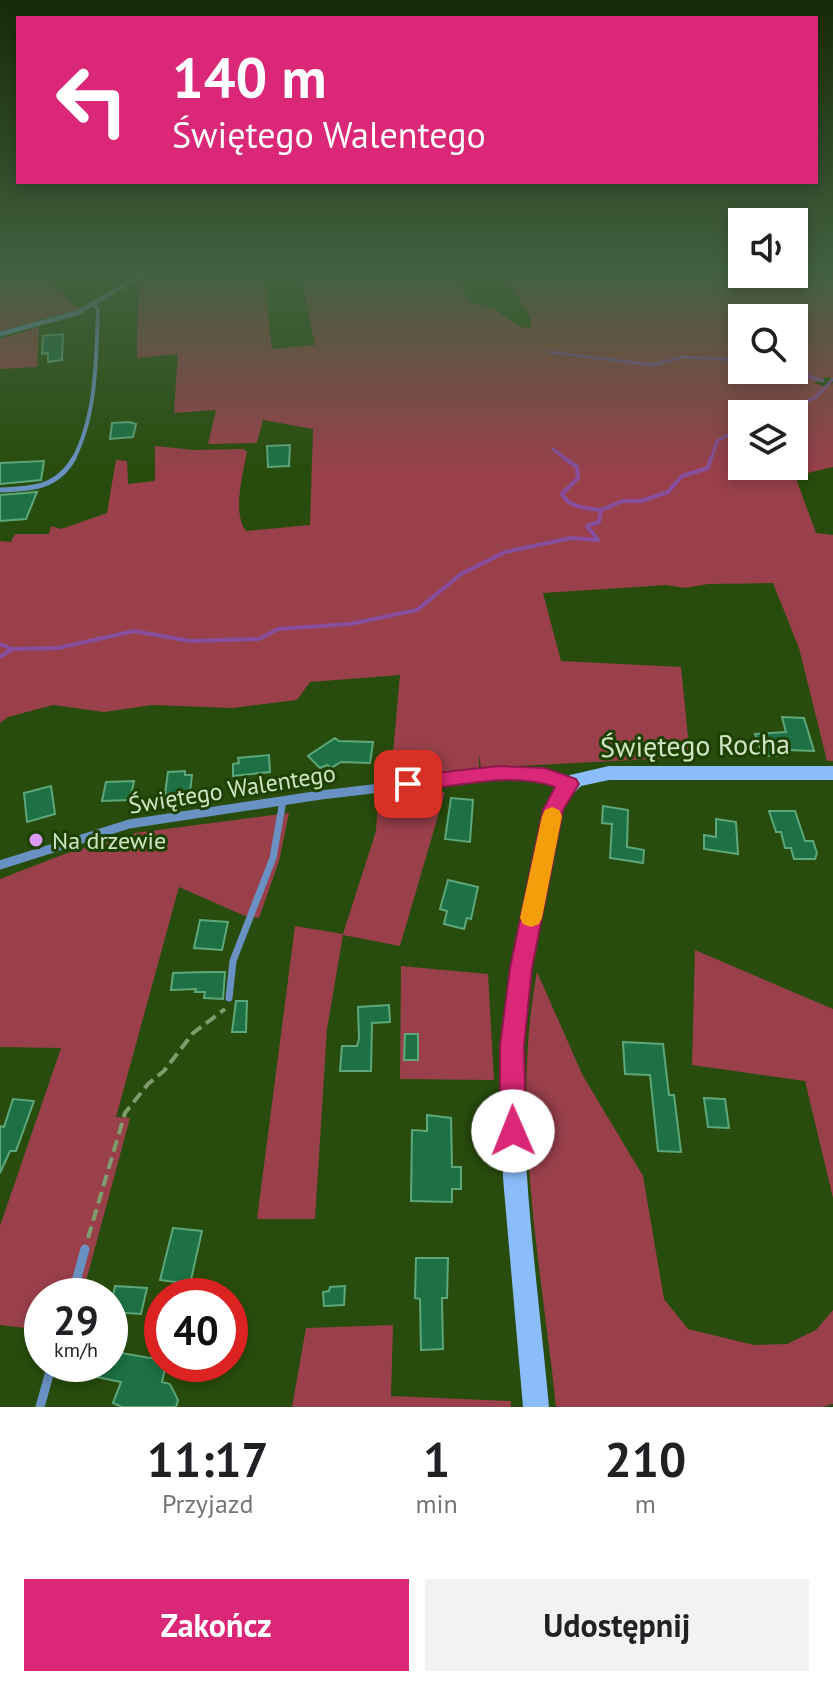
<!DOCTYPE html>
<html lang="pl">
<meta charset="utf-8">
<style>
:root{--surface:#fff;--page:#f2f2f2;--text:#202124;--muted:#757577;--accent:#db2777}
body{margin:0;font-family:"PT Sans",sans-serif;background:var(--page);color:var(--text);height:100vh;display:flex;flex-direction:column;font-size:30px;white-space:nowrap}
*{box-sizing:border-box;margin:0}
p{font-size:26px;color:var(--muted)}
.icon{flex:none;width:44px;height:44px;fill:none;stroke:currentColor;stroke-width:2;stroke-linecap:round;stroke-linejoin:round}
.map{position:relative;height:1407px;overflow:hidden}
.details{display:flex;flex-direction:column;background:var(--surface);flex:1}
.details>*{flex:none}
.hud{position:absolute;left:16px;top:16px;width:802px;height:168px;border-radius:0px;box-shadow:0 4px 12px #0003;background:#db2777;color:#fff;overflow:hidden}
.buttons{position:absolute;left:728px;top:208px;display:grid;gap:16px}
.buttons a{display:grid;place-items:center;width:80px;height:80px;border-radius:0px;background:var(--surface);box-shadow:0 4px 12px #0003;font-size:40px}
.speed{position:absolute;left:24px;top:1278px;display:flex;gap:16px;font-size:40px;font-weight:700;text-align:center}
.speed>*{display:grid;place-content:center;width:104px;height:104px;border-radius:50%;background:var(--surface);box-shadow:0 4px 12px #0003;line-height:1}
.speed small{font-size:20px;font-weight:400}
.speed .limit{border:12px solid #d22;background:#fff;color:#111}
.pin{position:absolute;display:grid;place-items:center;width:68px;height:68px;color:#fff;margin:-34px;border-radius:16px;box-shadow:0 4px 12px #0006}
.me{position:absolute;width:88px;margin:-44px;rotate:359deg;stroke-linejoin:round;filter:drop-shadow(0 0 6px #0008)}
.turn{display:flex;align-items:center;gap:28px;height:168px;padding:0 24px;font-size:36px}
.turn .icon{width:104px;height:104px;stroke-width:2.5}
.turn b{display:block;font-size:56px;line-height:68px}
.eta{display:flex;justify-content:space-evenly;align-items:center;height:136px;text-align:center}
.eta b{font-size:48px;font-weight:800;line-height:56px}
.cta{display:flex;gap:16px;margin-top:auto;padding:16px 24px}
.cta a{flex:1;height:92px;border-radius:0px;background:var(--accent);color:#fff;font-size:32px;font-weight:800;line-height:92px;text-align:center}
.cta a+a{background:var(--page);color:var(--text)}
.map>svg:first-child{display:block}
</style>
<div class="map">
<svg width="833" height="1407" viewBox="0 0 833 1407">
<rect width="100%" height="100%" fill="#284c0d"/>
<path fill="#99404b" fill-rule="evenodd" d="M0,274H44L79,309L0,331Z
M148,274H211L214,282L261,274L266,292L272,349L315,345L300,274H454L470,302L494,309L521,327L531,328V317L502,274H833V378L826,377L814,383L826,387L833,383V467L795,476L816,533L833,535V761H827L799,648L773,583L708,584L685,588L667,585L543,593L561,661L681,667L690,757L481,768L479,755V769L391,775L400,675L310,682L297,700L232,708L152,705L104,712L53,705L8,717L0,723V541L11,542L15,534H49L51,526L61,529L107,513L116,460L127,461L128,484L155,481V446L195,450L243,449L247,452C243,473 232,513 246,531L310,525L313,429L263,420L257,443L208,444L216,410L174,413L178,354L137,358L138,285L134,283ZM794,318V370H742V318ZM742,414H794V466H742Z
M39,327L37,367L0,369V339Z
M445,792L400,946L343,935L327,1029L315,1219H257L295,926L343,934L376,831L378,800Z
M289,813L279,861L259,918L245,916L179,887L116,1117L130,1118L82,1296H42V1330L0,1325V1226L61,1048L0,1047V879L62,855L135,833Z
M695,950L833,1009V1198L805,1081L692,1065Z
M401,966L488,974L494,1080L400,1079Z
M537,972L583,1076L643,1176L664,1299L688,1329L754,1345L787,1344L816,1330L833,1310V1404L822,1407H556C541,1263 510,1116 537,972Z
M393,1325L391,1396L511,1401V1407H292L306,1328Z"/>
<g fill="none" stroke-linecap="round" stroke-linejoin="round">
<path stroke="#864e9d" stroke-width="3" d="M550,352L652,365L683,357L742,360
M790,370L823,381
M794,426H798L796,406L816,397L833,379
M553,449L567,460
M711,460L717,441L742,427"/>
<path stroke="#864e9d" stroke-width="4" d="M564,458L577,467L578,478L562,494C569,508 587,508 601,510
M0,644L12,649L58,648L134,631L190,641L259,639L278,629L350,624L417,610L461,574L505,552L571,538L598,540L587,526L599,522L601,510L623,501H641L668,492L682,476L708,468L711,458
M0,657L12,649"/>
</g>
<path fill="#1d7144" stroke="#5ea77a" stroke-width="2" d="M63,334L62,360L48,362V353L42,354L43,336Z
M129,422L136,424L133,437L110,439L112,423Z
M290,445L289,466L268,467L267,446Z
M44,461L41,480L0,484V463Z
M37,492L26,519L0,521V495Z
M782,717L804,718L814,751L787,750L789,755L763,756L755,734L786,732Z
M335,738L339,741L373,742L370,763L341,762L331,768L327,765L320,768L308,756Z
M269,755L270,772L233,776V764L239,763L238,758Z
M185,771V775H192L189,800L172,802L173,793L165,794L168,772Z
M134,781L130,800L102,801L106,782Z
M51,786L55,814L27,822L24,793Z
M451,798L473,800L470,842L445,839Z
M603,806L628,810L627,847L644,850L643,863L610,858L612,824L602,823Z
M769,811H795L805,841H813L817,853L815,859H794L791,848H785L781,832H776Z
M716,819L736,822L738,854L704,849V835L716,837Z
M448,880L478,887L471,919L467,918L464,929L444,924L447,911L440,909Z
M200,920L228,922L222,950L194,948Z
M208,972H225L223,999L204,998L205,992H195L196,989L171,990L173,973Z
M236,1001H247L246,1032H232Z
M389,1005L390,1022L372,1023L371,1071H340L342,1046H357L359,1039L358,1007Z
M405,1034H418V1060H404Z
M623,1042L663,1044L669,1095H674L681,1152L658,1151L650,1075L625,1074Z
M704,1098L725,1099L729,1128L708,1127Z
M13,1099L34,1101L16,1151H10L0,1173V1126L4,1127Z
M427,1115L451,1118L452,1167H461V1189H452V1202L411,1201L412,1130L427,1131Z
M173,1228L202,1231L190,1284L160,1280Z
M416,1258H448L447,1298H442L443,1349L421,1350L420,1299L415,1298Z
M115,1286L147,1288L141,1314L110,1312Z
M345,1286L344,1305L324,1306L323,1292L329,1291L330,1287Z
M110,1351L162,1360V1364H166L162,1382L170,1384L178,1400L176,1407H122L113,1403L121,1382L87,1375L91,1364H110Z"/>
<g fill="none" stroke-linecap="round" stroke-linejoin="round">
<path stroke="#7f9c6c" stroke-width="4" stroke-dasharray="12 6" stroke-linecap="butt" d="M88,1238L125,1113L148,1084L164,1071L193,1033L225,1009"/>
<path stroke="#6a91c3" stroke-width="4" d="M73,460C97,415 96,359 98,309L94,304"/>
<path stroke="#6a91c3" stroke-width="5" d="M0,490C32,489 57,488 74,458"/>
<path stroke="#6a91c3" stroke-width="7" d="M229,998L233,961L273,858L283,801"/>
<path stroke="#6a91c3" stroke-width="9" d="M72,1296L85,1249
M40,1407L52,1364"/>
<path stroke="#6a91c3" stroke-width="5" d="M0,334L77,313L143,274"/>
<path stroke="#6a91c3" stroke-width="9" d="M0,865L129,824L321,795L499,774L545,775L569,784"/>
<path fill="#8bbcfc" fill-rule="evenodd" d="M609,766H833V780H609L581,786L565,802C549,882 524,966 523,1048C521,1168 538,1288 549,1407H523L503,1178L501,1046L511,968L548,799L570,775Z"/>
</g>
<linearGradient id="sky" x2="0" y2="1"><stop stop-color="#162a07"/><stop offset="0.58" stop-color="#426140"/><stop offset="1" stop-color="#426140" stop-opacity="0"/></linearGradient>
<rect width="833" height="471" fill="url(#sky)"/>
<path fill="#db2777" stroke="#8e194d" stroke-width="2" d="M499,766L545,768L576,779L579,784L563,810L532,968L524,1046L526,1131L522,1140L513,1144L504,1140L500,1131V1046L510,968L543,810L555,787C511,771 453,787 408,792L401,790L399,784L401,779L408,776Z"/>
<path fill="#f59e0b" d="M552,807L559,810L562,816L542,918L539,924L531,927L523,924L520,918L542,816L545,810Z"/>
<circle fill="#da9af6" stroke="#1d4100" stroke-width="3" cx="36" cy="840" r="8"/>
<g text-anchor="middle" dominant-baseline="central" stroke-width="6" stroke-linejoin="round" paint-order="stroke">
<g font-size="24" fill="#cfe5c4" stroke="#1d4100">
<text transform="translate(232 789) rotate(-9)">Świętego Walentego</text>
</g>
<g font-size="24" fill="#cfe5c4" stroke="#1d4100" text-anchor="start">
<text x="52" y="840">Na drzewie</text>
</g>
<g font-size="28" fill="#cfe5c4" stroke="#1d4100">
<text transform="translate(695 745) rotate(-1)">Świętego Rocha</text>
</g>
</g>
</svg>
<div class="buttons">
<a><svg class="icon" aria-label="sound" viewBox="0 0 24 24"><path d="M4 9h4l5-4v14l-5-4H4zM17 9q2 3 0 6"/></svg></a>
<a><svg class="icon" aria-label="search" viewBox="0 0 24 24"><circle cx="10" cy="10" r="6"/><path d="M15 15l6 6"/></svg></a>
<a><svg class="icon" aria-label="layers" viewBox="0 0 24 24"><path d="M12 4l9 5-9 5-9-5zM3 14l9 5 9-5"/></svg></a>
</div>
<div class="speed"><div>29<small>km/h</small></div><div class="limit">40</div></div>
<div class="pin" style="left:408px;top:784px;background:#d93025"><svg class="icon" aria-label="arrive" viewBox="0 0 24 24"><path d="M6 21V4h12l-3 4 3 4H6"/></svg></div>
<svg class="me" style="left:513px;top:1131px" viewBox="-20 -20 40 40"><circle r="19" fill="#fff"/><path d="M0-13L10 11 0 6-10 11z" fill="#db2777"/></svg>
<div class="hud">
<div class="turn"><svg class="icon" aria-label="left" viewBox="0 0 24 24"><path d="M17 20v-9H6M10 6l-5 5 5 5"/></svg><div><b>140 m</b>Świętego Walentego</div></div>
</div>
</div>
<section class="details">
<div class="eta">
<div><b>11:17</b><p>Przyjazd</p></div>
<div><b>1</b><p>min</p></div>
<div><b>210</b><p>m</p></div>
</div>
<div class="cta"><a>Zakończ</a><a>Udostępnij</a></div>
</section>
